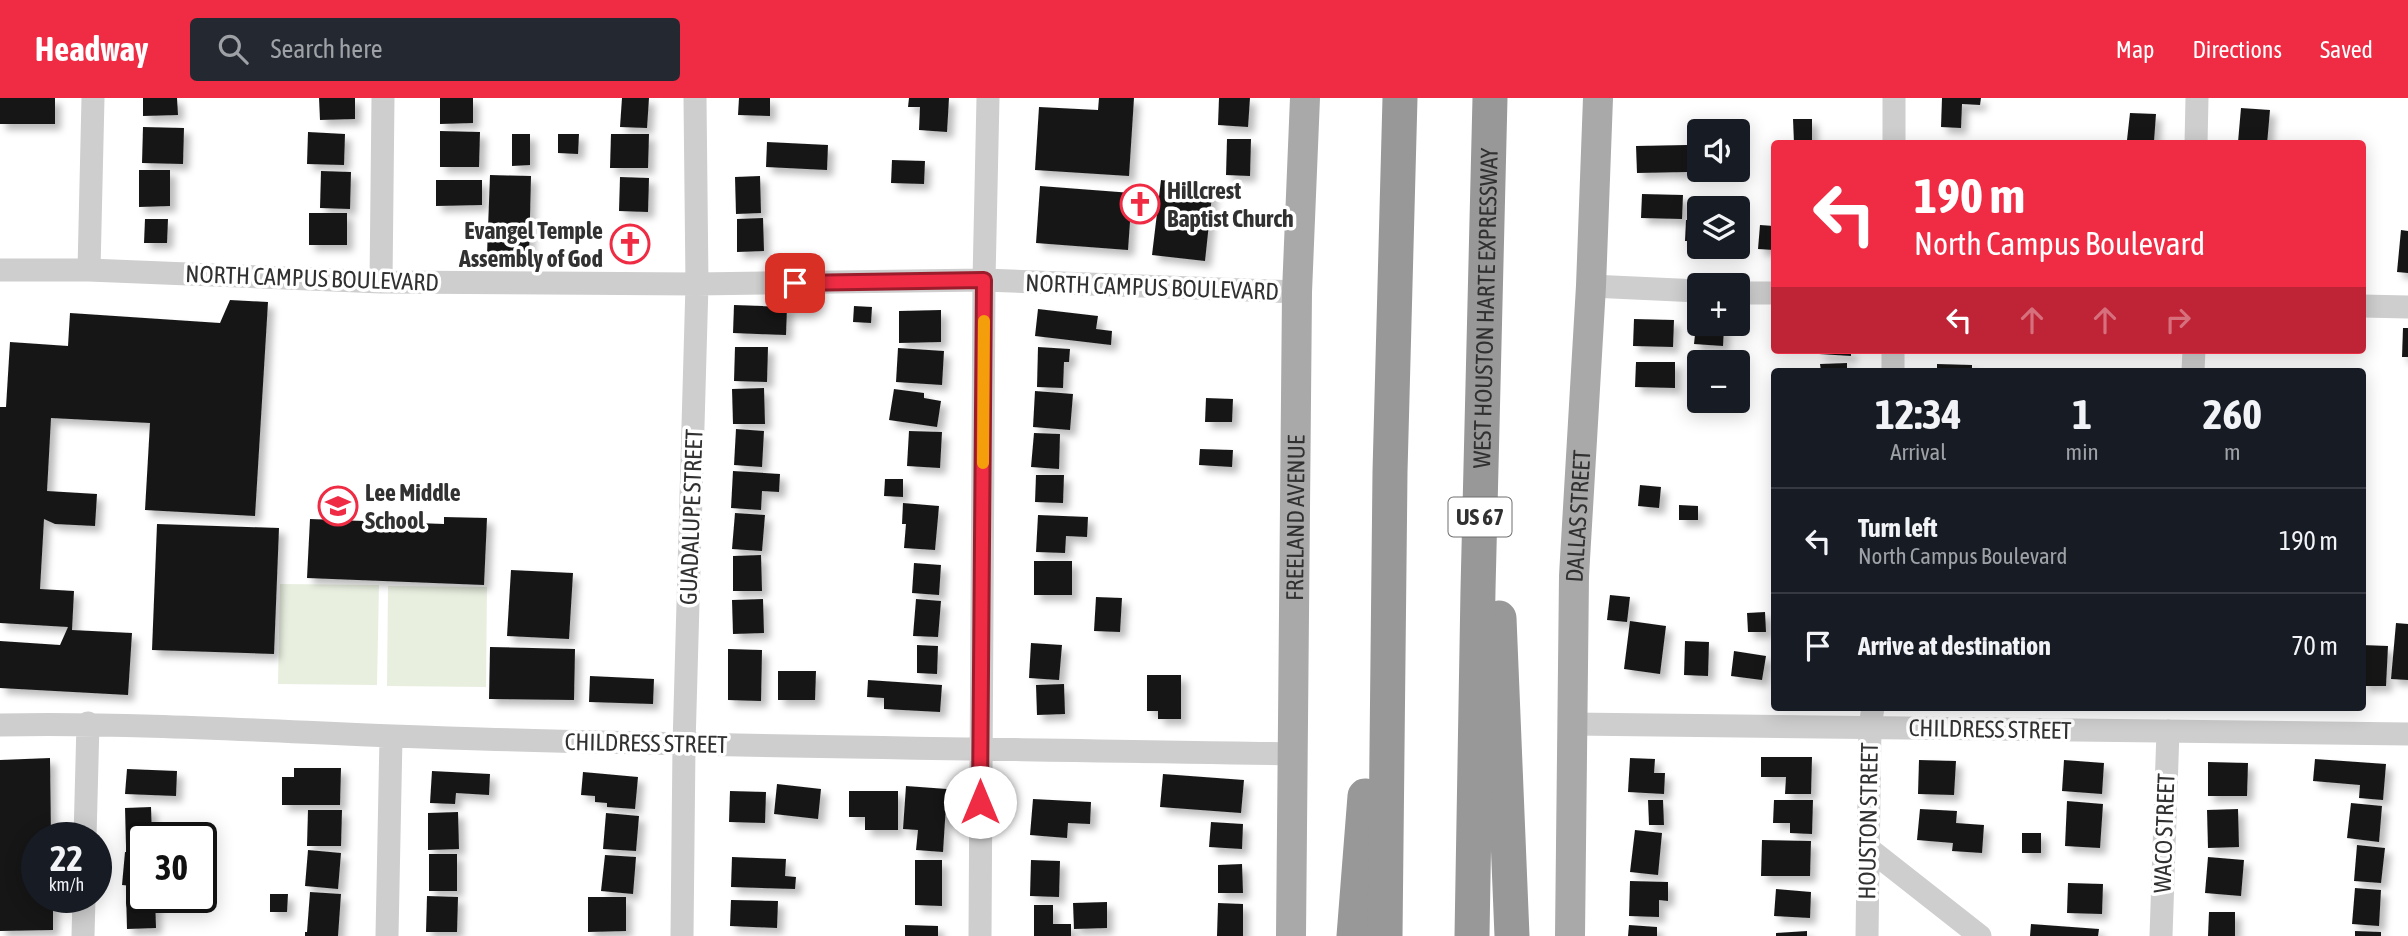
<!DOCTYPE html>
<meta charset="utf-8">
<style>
:root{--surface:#171b24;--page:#242831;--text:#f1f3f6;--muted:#9ea1a6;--line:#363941;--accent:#ef2c44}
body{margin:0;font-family:"Asap Condensed",sans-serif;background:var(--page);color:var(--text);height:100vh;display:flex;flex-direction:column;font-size:26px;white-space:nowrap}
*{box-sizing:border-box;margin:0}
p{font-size:23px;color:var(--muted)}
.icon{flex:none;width:38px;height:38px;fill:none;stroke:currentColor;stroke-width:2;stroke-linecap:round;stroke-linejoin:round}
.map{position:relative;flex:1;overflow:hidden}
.drawer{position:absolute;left:1771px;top:270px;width:595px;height:343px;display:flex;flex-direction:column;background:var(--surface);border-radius:7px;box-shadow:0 4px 18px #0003}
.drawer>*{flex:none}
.hud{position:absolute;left:1771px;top:42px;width:595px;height:214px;border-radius:7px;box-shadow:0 4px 18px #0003;background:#ef2c44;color:#fff;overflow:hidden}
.buttons{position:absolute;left:1687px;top:21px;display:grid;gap:14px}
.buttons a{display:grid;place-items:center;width:63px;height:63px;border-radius:7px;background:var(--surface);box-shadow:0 4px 18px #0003;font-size:35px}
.speed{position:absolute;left:21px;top:724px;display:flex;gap:14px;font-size:35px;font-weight:700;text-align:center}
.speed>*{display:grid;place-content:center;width:91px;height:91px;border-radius:50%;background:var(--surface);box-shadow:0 4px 18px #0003;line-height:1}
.speed small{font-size:18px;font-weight:400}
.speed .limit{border:4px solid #111;border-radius:10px;background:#fff;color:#111}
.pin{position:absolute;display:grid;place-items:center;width:60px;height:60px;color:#fff;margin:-30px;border-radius:14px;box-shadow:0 4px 10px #0006}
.me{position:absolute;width:77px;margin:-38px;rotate:0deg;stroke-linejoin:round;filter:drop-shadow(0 0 5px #0008)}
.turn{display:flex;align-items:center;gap:24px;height:147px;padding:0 28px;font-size:32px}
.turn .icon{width:91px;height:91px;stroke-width:2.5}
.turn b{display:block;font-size:49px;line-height:60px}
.lanes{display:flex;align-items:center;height:66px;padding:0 28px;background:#0003;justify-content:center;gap:35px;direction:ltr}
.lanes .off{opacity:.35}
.eta{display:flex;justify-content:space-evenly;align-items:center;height:119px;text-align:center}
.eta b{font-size:42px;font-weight:700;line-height:49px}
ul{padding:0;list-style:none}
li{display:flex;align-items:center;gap:21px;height:105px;padding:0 28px;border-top:2px solid var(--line)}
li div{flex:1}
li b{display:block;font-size:26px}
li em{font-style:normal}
header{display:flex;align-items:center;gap:42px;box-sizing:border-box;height:98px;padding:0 35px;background:var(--accent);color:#fff}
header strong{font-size:33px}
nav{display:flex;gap:38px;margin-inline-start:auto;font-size:24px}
.search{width:490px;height:63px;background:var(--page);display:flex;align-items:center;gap:18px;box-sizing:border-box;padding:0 24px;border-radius:7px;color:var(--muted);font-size:26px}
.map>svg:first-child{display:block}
</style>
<header>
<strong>Headway</strong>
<div class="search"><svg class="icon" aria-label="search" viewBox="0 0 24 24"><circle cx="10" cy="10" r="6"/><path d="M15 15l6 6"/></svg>Search here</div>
<nav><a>Map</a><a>Directions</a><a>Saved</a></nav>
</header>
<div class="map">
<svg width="2408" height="838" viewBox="0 0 2408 838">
<defs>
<filter id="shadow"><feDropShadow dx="6" dy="6" stdDeviation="3.5" flood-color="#0004"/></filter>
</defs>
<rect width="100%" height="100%" fill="#fff"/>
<path fill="#e8efdf" d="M280,486L379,487L377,587L278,586Z
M388,488L487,489L486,589L387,588Z"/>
<path fill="#181818" filter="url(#shadow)" d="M0,0H55V26H0Z
M143,0H177L178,17L143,18Z
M319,0H355V21L320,22Z
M440,0H473V25L440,26Z
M622,0H649L647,30L620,29Z
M739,0H770V18L738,17Z
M909,0H949L947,34L919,32L920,9H908Z
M1099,0H1134L1129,78L1035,72L1039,9L1098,12Z
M1219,0H1250L1248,29L1218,27Z
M1942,0H1981L1980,7L1962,6L1961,30L1941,29Z
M2241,10L2270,12L2267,46L2238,44Z
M2130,15L2156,16L2154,43L2127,42Z
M1793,21H1812V45H1794Z
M143,29L184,30L183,66L142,65Z
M440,33L480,34L479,69H440Z
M308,34L345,36L344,67L307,66Z
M512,36H530V67L512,68Z
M558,36H579L578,56L558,55Z
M611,36H649L648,70H610Z
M1227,41H1251L1250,78L1226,77Z
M767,44L828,47L827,72L766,69Z
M1687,47V74L1637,75L1636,48Z
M892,62L925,63L924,86L891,85Z
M139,72H170V108L139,109Z
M321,73L351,74L350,111L320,110Z
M490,77L531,78L529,158L487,157Z
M760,78L761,115L736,116L735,79Z
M620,79L649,80L648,114L619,113Z
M436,82H482V107L436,108Z
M1161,82L1213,88L1205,163L1152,157Z
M1040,88L1132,95L1128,152L1036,145Z
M1642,96L1683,97L1682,121L1641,120Z
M309,115H347V147H309Z
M763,120L764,153L737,154V121Z
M145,121H168L167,145H144Z
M1686,122H1699V143H1685Z
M1760,127L1774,128V152L1758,151Z
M2401,132L2408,133V175L2397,174Z
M230,202L268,204L255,418L145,412L150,325L51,320L47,393L97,396L95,428L55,426L44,421L40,491L74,493L72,532L132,535L128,597L0,590V543L60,547L68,529L0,525V309H6L10,244L68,248L70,215L220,225Z
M734,207L787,209L786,237L733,235Z
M854,208L872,209L871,225L853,224Z
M1038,211L1098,218L1096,231L1112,233L1111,247L1035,238Z
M941,212V244L899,245V213Z
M1634,221L1674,222L1673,249L1633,248Z
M1696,227L1724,229L1723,248L1694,246Z
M2403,230H2408V259H2402Z
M735,249H768L767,284L734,283Z
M1038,249L1070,251L1069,264H1064L1063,290L1037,289Z
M898,250L944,253L942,287L896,284Z
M1819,252H1851V258L1819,256Z
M1636,264H1675V290L1635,289Z
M1847,265V273H1821L1820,266Z
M1937,266L1972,267V273H1937Z
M764,290L765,326H733L732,291Z
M894,291L924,295V300L941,303L937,329L889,322Z
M1035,293L1073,296L1070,332L1033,329Z
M1206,300L1233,301L1232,324H1205Z
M736,331L764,333L762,369L734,367Z
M909,333L942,334L940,370L907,368Z
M1034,335L1060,336L1059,371L1031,369Z
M1200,351L1233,352L1232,369L1199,367Z
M733,373L780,376L779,394L762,393L761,412L731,410Z
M1036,377H1064L1063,405L1035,404Z
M885,381H903V399L884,398Z
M1640,387L1661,389L1659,410L1638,408Z
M903,405L939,408L935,452L904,450L906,426H902Z
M1679,407L1698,408V422H1679Z
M735,415L765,417L762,453L732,451Z
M1038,417L1088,419L1087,439L1066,438L1065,455L1036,454Z
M444,419L487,420L484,487L307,480L310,421L444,426Z
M157,426L279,430L274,556L152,552Z
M761,457L762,493H733V458Z
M1034,463H1072V497H1034Z
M914,465L941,467L939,497L912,495Z
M511,472L573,475L569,541L507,538Z
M1610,497L1630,499L1627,524L1607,522Z
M1096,499L1122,500L1120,534L1094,533Z
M763,501L764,535L733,536L732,502Z
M916,501L941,503L938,539L913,538Z
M1765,514L1766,534H1748L1747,515Z
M1630,523L1666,528L1660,576L1624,571Z
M2396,525L2408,526V582L2391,581Z
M1685,543L1709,544L1708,578L1684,577Z
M1031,545L1062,547L1059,582L1029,580Z
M917,547L938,548L937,576L917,575Z
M2362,547L2388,548L2386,588H2362Z
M490,549L575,551L574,602L489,601Z
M728,551L762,552L761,603L728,602Z
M1734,553L1766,558L1762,582L1731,578Z
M778,573H816L815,602H778Z
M1147,577H1181V621H1158V613H1147Z
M590,578L654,581L653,606L589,604Z
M868,582L942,587L940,614L884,611V600L867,599Z
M1064,586L1065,616L1037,617L1036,587Z
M1761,659H1812L1811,696H1785L1786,679H1761Z
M50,660L51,740H37V800H53V832L0,833V662Z
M1630,660L1655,661L1654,675H1665L1664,696L1628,694Z
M2315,661L2386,666L2383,702L2359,700L2360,687L2313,683Z
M1919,662L1956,663L1954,697L1918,696Z
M2064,662L2104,665L2102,696L2062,693Z
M2208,664L2248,665L2247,698H2208Z
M294,670H341L340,707H282V679H294Z
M127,671L177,673L176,698L125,696Z
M432,673L490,676L489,697L456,695L455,706L430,705Z
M583,674L638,679L635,711L607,709V705L595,704V698L581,697Z
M1163,676L1244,682L1241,715L1160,709Z
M777,686L821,691L818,721L774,716Z
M906,688L947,691L943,754L916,752L918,732L903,731Z
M730,693L766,694L765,725L729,724Z
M849,693H898V732H865V719H849Z
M1033,701L1091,704L1090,726L1068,725L1067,740L1030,737Z
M1648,702H1663L1664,727H1649Z
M1774,702H1813L1812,736L1790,735V725H1773Z
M2067,703L2103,706L2100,750L2065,748Z
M2351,705L2382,708L2379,744L2347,740Z
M151,709L152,740H142V747L126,748L125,710Z
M1920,711L1957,713L1956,725L1984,727L1982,755L1952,753L1953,745L1917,742Z
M2238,711L2239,749L2208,750L2207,712Z
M308,712H342L341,748H307Z
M458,714L459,751L428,752V715Z
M606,715L639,718L636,753L603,751Z
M1211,724L1243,726L1242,751L1209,749Z
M1635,732L1662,735L1658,777L1630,774Z
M2022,735H2041V755H2022Z
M1762,742L1811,743L1810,778H1761Z
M2357,747L2385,750L2381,785L2354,783Z
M308,752L341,755L338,791L305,788Z
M125,754L142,755V789L122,787Z
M429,756H457V793H429Z
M605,757L636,759L633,796L601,793Z
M732,759L786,761L785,778L796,779L795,791L731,789Z
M2208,759L2244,762L2241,798L2205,795Z
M915,762H942V808L915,807Z
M1031,762L1060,763L1059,799L1030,798Z
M1242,766L1243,795H1218V767Z
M1630,783L1668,784V803L1659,802V819L1629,818Z
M2068,785L2103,786L2102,816L2067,815Z
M2355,790L2381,792L2379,828L2352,826Z
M1776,791L1811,794L1810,820L1774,818Z
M142,793V800H155L156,830L127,831L126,794Z
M310,794L341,796L338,838H305V834H307Z
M270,796H288L287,814H270Z
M427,798L458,799L457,834H426Z
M588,799H626V833L588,834Z
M731,802L778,803L777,830L730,828Z
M1107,804V830L1074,831L1073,805Z
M1218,805L1243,806V838H1217Z
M1034,807H1053V826H1071V838H1034Z
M2209,814H2235V838H2208Z
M2031,826L2099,831L2098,838H2030Z
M905,827L938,828V838H905Z
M1629,827L1657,829V838H1628Z
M1807,833V838H1776V835Z
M2355,833L2381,834V838H2355Z"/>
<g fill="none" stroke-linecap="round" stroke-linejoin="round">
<path stroke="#cecece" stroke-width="23" d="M1894,46V0
M2196,46L2197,0
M0,172H89L381,184L697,186L984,182L1297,194
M89,172L93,0
M381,184L383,0
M1591,188L1699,193
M1738,195H1774
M2362,208L2408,209
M1893,273V252
M2193,273L2194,252
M1573,626L2408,636
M0,627C160,624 320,637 481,641C751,649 1022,651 1293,656
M85,740L88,625
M1868,750L1980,838
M83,838L84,800
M387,838L391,639
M682,838L684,647L697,186L695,0
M980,838L984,182L988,0
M1867,838L1870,629L1873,609
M2161,838L2168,633"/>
<g stroke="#a9a9a9" stroke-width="30">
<path id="s1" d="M1291,838L1297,194L1305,0"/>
<path id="s2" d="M1570,838L1574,478L1591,188L1598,0"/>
</g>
<g stroke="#989898" stroke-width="35">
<path d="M1499,520L1512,838"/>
<path d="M1354,838L1365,698"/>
<path d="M1385,838L1390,374L1400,0"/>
<path id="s3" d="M1472,838L1478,492L1490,0"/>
</g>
</g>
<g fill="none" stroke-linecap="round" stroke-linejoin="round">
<defs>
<path id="route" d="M795,185L984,182L980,704"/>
</defs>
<use href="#route" stroke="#9b1d2c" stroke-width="18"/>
<use href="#route" stroke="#ef2c44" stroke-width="12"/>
<path stroke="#f59e0b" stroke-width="12" d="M983,365L984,223"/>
</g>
<defs>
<symbol id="church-ring" viewBox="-11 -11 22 22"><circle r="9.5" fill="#fff" stroke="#ef2c44" stroke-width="1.5"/><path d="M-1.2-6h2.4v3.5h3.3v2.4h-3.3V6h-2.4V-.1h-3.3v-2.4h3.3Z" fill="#ef2c44"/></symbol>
<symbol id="school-ring" viewBox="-11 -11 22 22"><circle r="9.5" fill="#fff" stroke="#ef2c44" stroke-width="1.5"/><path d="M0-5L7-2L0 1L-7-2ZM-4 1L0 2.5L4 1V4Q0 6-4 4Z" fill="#ef2c44"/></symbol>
</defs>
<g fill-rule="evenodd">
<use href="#church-ring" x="1118" y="84" width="44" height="44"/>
<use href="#church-ring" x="608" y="124" width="44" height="44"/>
<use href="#school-ring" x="316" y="386" width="44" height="44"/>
</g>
<g text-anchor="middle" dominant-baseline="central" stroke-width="7" stroke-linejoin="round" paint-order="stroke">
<rect fill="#fff" stroke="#6f6f6f" stroke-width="2" x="1448.5" y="399.5" width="63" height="39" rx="5"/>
<g font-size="23" font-weight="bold" fill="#313131">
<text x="1480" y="419">US 67</text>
</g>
<g font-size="24" font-weight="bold" fill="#313131" stroke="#fff" text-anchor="start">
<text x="1167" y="92">Hillcrest<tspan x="1167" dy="28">Baptist Church</tspan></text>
<text x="603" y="132" text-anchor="end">Evangel Temple<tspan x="603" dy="28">Assembly of God</tspan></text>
<text x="365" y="394">Lee Middle<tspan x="365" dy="28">School</tspan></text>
</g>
<g font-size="24" fill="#313131" stroke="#fff">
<text transform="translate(312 180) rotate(2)">NORTH CAMPUS BOULEVARD</text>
<text transform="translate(1152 189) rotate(2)">NORTH CAMPUS BOULEVARD</text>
<text stroke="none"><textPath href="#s3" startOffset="628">WEST HOUSTON HARTE EXPRESSWAY</textPath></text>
<text transform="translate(691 419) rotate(-88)">GUADALUPE STREET</text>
<text stroke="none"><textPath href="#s1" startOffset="418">FREELAND AVENUE</textPath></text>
<text stroke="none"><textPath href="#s2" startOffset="420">DALLAS STREET</textPath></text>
<text transform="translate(1990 631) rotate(1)">CHILDRESS STREET</text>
<text transform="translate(646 645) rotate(1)">CHILDRESS STREET</text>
<text transform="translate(1868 723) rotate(-89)">HOUSTON STREET</text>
<text transform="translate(2164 735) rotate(-88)">WACO STREET</text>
</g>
</g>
</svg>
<div class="buttons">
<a><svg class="icon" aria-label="sound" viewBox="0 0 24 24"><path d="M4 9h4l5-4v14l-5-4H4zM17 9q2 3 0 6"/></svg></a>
<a><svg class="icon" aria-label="layers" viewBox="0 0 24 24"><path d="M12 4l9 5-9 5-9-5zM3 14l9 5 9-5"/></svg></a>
<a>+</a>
<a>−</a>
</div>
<div class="speed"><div>22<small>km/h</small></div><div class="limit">30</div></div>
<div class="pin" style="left:795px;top:185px;background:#d93025"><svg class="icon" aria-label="arrive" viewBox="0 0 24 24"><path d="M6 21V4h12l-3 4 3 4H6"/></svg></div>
<svg class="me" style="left:980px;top:704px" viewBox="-20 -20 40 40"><circle r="19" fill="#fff"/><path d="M0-13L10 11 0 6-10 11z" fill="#ef2c44"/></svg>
<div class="hud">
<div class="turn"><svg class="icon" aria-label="left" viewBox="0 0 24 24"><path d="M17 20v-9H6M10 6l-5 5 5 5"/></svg><div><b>190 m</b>North Campus Boulevard</div></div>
<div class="lanes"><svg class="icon" aria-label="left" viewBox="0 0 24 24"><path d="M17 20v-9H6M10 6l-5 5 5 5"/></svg><svg class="icon off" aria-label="ahead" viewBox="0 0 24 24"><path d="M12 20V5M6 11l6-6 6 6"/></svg><svg class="icon off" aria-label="ahead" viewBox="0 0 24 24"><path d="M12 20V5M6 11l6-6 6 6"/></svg><svg class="icon off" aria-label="right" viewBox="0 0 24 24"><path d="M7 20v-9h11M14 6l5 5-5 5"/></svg></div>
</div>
<section class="drawer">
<div class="eta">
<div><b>12:34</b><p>Arrival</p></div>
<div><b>1</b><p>min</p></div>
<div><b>260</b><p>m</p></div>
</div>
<ul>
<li><svg class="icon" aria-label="left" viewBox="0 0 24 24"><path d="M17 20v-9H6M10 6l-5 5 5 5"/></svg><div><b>Turn left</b><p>North Campus Boulevard</p></div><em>190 m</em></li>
<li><svg class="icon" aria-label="arrive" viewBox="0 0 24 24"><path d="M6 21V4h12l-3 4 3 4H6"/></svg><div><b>Arrive at destination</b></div><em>70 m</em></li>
</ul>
</section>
</div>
